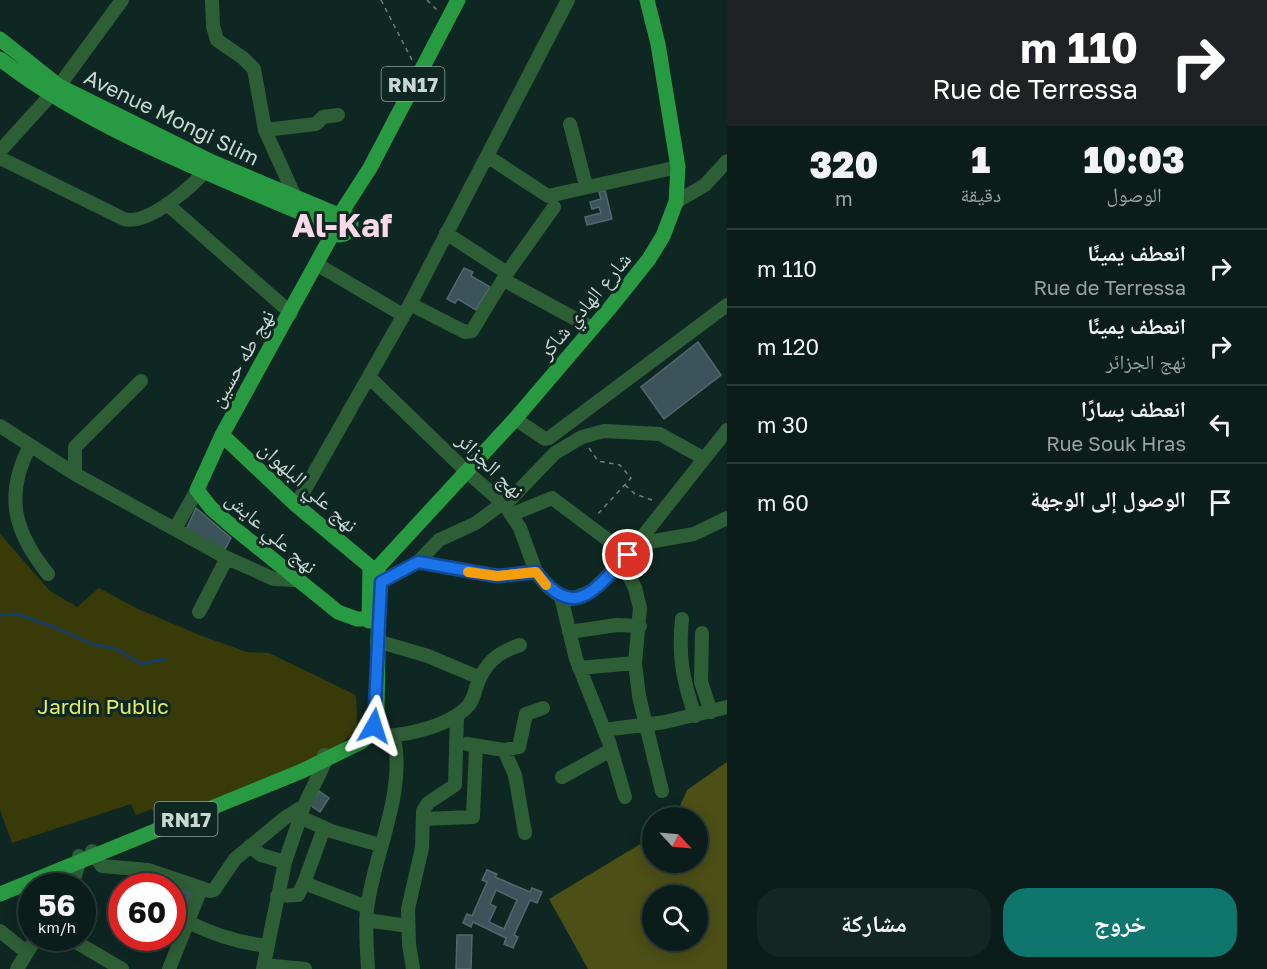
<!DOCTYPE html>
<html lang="ar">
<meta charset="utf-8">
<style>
:root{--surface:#0a1d1a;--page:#132623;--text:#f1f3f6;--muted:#99a2a2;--line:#2a3b39;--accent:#0f766e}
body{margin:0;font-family:"Golos Text","Noto Naskh Arabic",sans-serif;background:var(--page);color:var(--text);direction:rtl;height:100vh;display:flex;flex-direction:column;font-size:22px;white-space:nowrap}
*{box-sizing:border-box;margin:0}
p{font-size:20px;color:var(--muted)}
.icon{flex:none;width:33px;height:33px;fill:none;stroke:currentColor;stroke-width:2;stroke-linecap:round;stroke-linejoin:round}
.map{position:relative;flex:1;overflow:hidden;direction:ltr}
.panel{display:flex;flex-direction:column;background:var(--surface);width:540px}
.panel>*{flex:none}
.hud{background:#202124;color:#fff;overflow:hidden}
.needle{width:39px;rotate:116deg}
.buttons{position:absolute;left:642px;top:807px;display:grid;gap:12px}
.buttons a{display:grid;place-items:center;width:66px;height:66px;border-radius:50%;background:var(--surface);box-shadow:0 3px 15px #0003,0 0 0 2px var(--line);font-size:30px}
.speed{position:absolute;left:18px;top:873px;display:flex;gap:12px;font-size:30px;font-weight:700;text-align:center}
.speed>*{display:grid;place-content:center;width:78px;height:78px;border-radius:50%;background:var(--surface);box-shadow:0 3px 15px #0003,0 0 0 2px var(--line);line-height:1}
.speed small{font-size:15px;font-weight:400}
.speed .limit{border:9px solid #d22;background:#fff;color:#111}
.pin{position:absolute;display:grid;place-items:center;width:51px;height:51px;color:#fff;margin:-26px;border:3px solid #fff;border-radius:50%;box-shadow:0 2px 6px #0007}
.me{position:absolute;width:66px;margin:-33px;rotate:6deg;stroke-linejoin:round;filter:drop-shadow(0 0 4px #0008)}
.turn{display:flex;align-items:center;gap:21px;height:126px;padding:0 30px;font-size:27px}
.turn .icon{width:78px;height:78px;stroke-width:2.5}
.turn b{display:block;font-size:42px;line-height:51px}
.eta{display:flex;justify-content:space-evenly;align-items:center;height:102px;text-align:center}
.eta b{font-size:36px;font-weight:800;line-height:42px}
.button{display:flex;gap:12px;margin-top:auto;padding:12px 30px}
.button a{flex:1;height:69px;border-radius:24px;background:var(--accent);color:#fff;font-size:24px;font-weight:800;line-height:69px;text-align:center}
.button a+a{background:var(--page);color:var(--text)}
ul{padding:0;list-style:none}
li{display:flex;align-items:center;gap:18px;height:78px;padding:0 30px;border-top:2px solid var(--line)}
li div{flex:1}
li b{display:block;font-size:22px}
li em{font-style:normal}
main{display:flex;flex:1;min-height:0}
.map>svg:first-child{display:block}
</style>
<main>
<section class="panel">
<div class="hud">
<div class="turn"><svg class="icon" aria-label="right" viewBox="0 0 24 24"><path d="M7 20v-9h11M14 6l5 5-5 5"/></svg><div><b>110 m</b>Rue de Terressa</div></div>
</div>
<div class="eta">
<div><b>10:03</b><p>الوصول</p></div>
<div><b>1</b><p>دقيقة</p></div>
<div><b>320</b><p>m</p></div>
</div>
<ul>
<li><svg class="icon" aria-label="right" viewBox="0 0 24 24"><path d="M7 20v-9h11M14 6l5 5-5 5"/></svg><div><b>انعطف يمينًا</b><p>Rue de Terressa</p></div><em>110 m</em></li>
<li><svg class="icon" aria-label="right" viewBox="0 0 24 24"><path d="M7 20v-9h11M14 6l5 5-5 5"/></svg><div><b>انعطف يمينًا</b><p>نهج الجزائر</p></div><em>120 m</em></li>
<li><svg class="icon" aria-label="left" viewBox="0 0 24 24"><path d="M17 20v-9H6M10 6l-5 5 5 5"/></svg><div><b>انعطف يسارًا</b><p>Rue Souk Hras</p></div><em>30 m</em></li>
<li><svg class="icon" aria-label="arrive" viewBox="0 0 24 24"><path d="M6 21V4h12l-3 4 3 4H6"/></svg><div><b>الوصول إلى الوجهة</b></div><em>60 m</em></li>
</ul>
<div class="button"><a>خروج</a><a>مشاركة</a></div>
</section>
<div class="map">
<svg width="727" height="969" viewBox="0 0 727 969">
<rect width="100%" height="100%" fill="#0e2722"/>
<path fill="#383b08" d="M0,534L50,591L77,607L99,588L138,609L202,636L247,652L269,653L356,695L358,730C313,771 226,795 168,818L161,813H154L152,809L136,815L131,804L12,843L0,810Z"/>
<path fill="#4c4f16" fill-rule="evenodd" d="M727,762V969H588L549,899L652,837V862H698V818L675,817L687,790ZM652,896H698V940H652Z"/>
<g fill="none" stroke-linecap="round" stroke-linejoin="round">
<path stroke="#153e62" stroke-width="3" d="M0,615L17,614L54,627L92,644L117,649L141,664L165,659"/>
</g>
<path fill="#3b545a" stroke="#506970" stroke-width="1.5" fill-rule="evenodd" d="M605,190L612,219L587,225L585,217L601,213L599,207L592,209L590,202L601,199L599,192Z
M464,268L473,272L471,276L490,287L476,310L458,299L455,303L447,299Z
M698,342L721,375L664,419L641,387Z
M196,508L231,538L224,551L184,534Z
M319,791L329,798L320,812L310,805Z
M487,870L497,874L495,877L530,892L532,888L542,892L537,903L530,900L514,935L518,937L513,948L504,944L506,938L473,922L471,927L463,923L467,914L472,916L487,882L482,880ZM496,890L517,900L504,929L489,922L496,907L490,904Z
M177,886L195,892L177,940L169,938H172V899Z
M457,935H472L471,969H456Z"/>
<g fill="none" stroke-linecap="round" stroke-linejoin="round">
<path stroke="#6c7f7b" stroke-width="1.5" stroke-dasharray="4.5 4.5" stroke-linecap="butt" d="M381,0L412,60
M427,0L438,11
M589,448L598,461L620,465L631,478L596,516
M625,485L635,494L655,501"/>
<path stroke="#2e5e35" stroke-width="14" d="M212,0L213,26L217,40L243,58L254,69L265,130L296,199
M570,124L586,186
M265,130L316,124L323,117L338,115
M0,151L59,86L122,0
M487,156L548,196L678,167
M0,158L124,219C148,226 195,185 210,165
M676,202L705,185L727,161
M167,204L291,313
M446,233L507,273
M323,268L403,315
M504,280L592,328
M410,304L465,332L472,331L507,273L554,207
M369,377L465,470L505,505L520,528L536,572L548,587L561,597L571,599L592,591L628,555L727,430
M515,419L545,439L549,438L727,305
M0,426L75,474L227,558L274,579L294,580
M30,446C4,495 14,532 48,574
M75,474V447L141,381
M296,505L410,304L568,0
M505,505L555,453L582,437L604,431L660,434L703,458
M513,514L552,498L628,555
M175,529L197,490
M637,544L694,534L727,518
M418,562L439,540L476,523L503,503
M622,562L635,588L640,608L635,663L639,696L662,791
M381,582L418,562L497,576L536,572
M561,597L576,659L609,742L625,797
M199,612L227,558
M682,619C678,657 683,680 695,716
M569,632L617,625L640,626
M702,633L701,682L711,712
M377,641L428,656L480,678
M579,668L635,663
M604,730L665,722L727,707
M361,733C388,742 446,728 466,708C472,703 474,695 476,688C484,664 496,653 520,645
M467,744L504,750L519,747L526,714L543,708
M504,750L515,775L525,833
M562,777L611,750
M300,817L331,831L380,845
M423,819L473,817L476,747
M250,846L261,855L285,862
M92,851L102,866L148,870L210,891L214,890L235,859L286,817L304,806
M304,883L324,828
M72,886L79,863V856
M277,896L298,895L304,883L367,907
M366,920L408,926
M188,922C214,935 239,943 268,946
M0,931L26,952
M69,938L122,969
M264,965L305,969
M17,969L36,938
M169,969L201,889
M263,969L285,862L304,806L326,760L324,755
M368,969C367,949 365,929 367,909C374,853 406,794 394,737
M413,969L409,944L408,909L422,848L423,811L428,803L455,785L457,716"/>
<path stroke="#289a42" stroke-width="15" d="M0,39L59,86L212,162L336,214
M0,59C93,131 221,178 329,225
M341,213L370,168L458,0
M329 224a11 11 0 1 1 22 0a11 11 0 1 1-22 0Z
M333,233L222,435L197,490L211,508L234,528L338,612L357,619H378
M370,576L515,419L609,309L649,259L663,236L676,202L678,167L658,44L647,0
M369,621L370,567
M0,894L302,771L361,742L369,735L377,716L379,574L296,505L222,435"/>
</g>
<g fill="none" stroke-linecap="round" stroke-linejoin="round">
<defs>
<path id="route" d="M374,726L381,582L418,562L497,576L536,572C575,623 595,589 628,555"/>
</defs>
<use href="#route" stroke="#114b97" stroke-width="15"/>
<use href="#route" stroke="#1a73e8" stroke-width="10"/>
<path stroke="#f59e0b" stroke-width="10" d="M468,572L497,576L536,572L546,585"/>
</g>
<g text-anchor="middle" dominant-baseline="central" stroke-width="6" stroke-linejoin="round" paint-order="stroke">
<g fill="#0e2722" stroke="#91a29e" stroke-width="1.5">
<rect x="381.5" y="67" width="63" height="34" rx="4.5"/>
<rect x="154.5" y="802" width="63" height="34" rx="4.5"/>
</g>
<g font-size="20" font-weight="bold" fill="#c9d7d3">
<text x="413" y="84">RN17</text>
<text x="186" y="819">RN17</text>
</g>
<g font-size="21" fill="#c9d7d3" stroke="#0e2722">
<text transform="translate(172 117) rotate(26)">Avenue Mongi Slim</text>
<text transform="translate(584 305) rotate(-50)">شارع الهادي شاكر</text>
<text transform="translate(241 358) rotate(-60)">نهج طه حسين</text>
<text transform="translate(491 465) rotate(44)">نهج الجزائر</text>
<text transform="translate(309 486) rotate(42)">نهج علي البلهوان</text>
<text transform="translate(272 532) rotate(41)">نهج علي عايش</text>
</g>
<g font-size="21" fill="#e4ed64" stroke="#0e2722">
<text x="103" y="706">Jardin Public</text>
</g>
<g font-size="33" font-weight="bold" fill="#fad9e6" stroke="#0e2722">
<text x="342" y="224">Al-Kaf</text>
</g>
</g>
</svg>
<div class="buttons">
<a><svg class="needle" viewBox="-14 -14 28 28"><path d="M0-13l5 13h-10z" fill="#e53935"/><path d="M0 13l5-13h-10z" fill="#99a2a2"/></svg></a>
<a><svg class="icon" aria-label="search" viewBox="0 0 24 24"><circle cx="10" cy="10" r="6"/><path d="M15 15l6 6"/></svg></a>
</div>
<div class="speed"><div>56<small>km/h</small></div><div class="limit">60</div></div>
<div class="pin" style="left:628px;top:555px;background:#d93025"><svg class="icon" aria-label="arrive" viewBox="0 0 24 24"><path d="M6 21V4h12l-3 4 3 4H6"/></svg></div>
<svg class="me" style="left:374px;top:726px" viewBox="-20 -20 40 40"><path d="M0-17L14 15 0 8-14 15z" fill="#1a73e8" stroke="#fff" stroke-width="4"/></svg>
</div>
</main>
